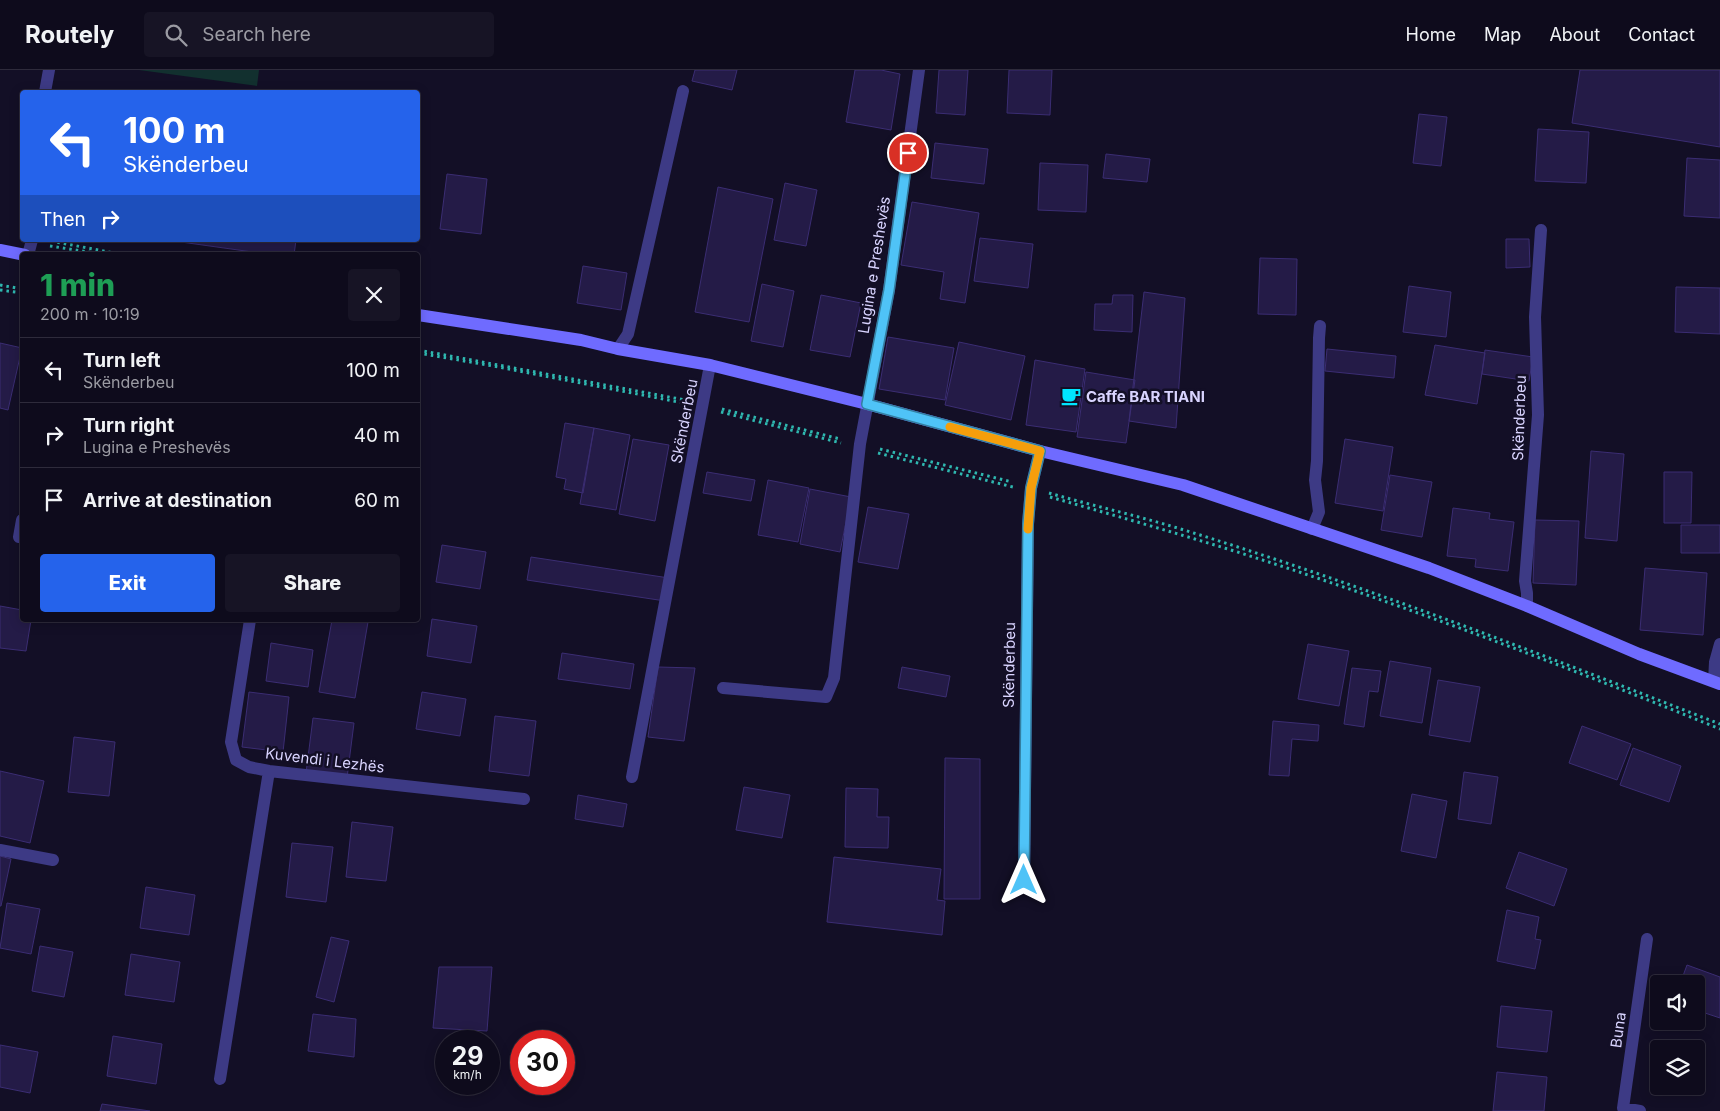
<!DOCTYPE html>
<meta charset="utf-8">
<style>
:root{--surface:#0e0b1c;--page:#171425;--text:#f1f3f6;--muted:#9b9ba3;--line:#2e2b3b;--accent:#2563eb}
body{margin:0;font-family:Inter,sans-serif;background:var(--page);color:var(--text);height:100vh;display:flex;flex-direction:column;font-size:19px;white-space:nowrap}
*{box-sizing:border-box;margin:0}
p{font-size:16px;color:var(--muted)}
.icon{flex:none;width:28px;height:28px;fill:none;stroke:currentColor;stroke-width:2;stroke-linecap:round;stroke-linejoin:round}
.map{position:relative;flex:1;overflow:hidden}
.panel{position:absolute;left:20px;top:182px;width:400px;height:370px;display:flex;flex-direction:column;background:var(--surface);border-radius:5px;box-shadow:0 2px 12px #0003,0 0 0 1px var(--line)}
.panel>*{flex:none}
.top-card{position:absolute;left:20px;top:20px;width:400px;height:152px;border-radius:5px;box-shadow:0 2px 12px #0003,0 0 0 1px var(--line);background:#2563eb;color:#fff;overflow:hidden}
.tools{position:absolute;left:1650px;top:905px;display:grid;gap:10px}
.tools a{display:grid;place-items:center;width:55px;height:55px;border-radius:5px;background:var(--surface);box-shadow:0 2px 12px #0003,0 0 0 1px var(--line);font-size:25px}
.speed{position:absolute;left:435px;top:960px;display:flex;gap:10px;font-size:25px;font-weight:700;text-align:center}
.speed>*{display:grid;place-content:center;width:65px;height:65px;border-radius:50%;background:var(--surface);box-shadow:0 2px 12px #0003,0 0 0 1px var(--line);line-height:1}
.speed small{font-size:12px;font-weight:400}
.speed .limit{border:8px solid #d22;background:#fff;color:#111}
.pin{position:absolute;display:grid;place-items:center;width:42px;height:42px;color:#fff;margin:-21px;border:2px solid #fff;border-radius:50%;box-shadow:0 1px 5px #0007}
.me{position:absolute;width:55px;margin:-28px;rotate:0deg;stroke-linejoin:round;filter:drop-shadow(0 0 4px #0008)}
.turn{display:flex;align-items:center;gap:18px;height:105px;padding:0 20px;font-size:22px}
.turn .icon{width:65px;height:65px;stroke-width:2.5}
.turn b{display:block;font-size:35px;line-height:42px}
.then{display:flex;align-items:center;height:48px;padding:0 20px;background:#0003;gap:10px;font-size:19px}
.round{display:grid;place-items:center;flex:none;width:52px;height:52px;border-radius:5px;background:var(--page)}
.summary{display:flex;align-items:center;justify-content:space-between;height:85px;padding:0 20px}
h1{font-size:30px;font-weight:800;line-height:38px;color:#1e9e55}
.primary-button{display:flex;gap:10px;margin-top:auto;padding:10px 20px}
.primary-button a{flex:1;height:58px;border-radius:5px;background:var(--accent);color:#fff;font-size:20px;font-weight:800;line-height:58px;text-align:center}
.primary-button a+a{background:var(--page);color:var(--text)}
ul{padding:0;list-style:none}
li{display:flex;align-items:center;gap:15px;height:65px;padding:0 20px;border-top:1px solid var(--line)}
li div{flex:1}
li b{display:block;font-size:19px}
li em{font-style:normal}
header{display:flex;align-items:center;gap:30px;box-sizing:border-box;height:70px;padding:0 25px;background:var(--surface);border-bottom:1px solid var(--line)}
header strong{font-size:24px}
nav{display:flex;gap:28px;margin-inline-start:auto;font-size:18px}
.search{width:350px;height:45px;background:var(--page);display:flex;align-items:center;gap:12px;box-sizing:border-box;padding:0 18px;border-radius:5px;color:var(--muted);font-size:19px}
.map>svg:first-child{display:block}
</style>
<header>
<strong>Routely</strong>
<div class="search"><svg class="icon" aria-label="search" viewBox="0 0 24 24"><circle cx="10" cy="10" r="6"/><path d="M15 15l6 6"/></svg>Search here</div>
<nav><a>Home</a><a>Map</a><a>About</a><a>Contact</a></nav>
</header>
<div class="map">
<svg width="1720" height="1041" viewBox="0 0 1720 1041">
<rect width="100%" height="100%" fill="#130f26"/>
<path fill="#12302f" d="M139,0H259L257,16Z"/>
<path fill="#241b47" stroke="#3b2d73" d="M695,0H737L732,20L692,11Z
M855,0H881L900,4L891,60L846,52Z
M939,0H968L965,45L936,43Z
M1009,0H1052L1050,45L1007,43Z
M1580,0H1720V77L1572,53Z
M1419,44L1447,47L1441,96L1413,93Z
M1538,59L1589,62L1586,113L1535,111Z
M935,73L988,79L984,114L931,108Z
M1106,84L1150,89L1147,112L1103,108Z
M1687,88L1720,90V148L1684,146Z
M1040,93L1088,95L1086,142L1038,140Z
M447,104L487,109L481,164L440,159Z
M785,113L817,120L806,176L774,170Z
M718,117L773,129L749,252L695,242Z
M912,132L979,143L965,233L940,229L944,202L901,195Z
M980,168L1033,174L1028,218L974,211Z
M1506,169H1529L1530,197L1506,198Z
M181,170H296L294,185H274L181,172Z
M1260,188L1297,189L1296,245L1258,244Z
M583,196L627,203L621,240L577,233Z
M762,214L794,221L783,277L751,271Z
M1409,216L1451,222L1446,267L1403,262Z
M1676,217L1720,218V264L1675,262Z
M1144,222L1185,228L1176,358L1129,351Z
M821,225L861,233L850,287L810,280Z
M1113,225H1133L1132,262L1094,260L1095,234H1112Z
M888,267L954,278L945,330L879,319Z
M959,272L1025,286L1011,350L945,335Z
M0,273L22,278L8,340L0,338Z
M1435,275L1485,283L1477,334L1425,325Z
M1327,279L1396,286L1394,308L1325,301Z
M1485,280L1533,287L1529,311L1482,304Z
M1035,290L1085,299L1076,362L1026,355Z
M1086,302L1135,310L1126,373L1077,367Z
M565,353L594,358L583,423L564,419L566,409L556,407Z
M594,358L630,365L616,440L580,434Z
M633,369L669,375L655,451L619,444Z
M1345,369L1393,377L1383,441L1335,433Z
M1591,381L1624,384L1617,471L1585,468Z
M707,402L755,410L751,431L703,423Z
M1664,402H1692L1691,453H1664Z
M1390,405L1432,412L1422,467L1381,460Z
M768,410L809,418L798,472L758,465Z
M810,419L851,427L840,482L800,474Z
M868,437L909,444L898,499L858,492Z
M1453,438L1490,443L1489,449L1514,452L1508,501L1475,497L1476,489L1447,486Z
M1535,450L1579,451L1576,515L1533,513Z
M1681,455H1720V483H1681Z
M442,475L486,482L480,519L436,512Z
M531,487L669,508L665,531L527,510Z
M1645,498L1707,503L1703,565L1640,560Z
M0,536L22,540V550H31L26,581L0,578Z
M432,549L477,556L471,593L427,586Z
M332,550H354L368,552L355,628L319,622Z
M271,573L313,580L308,617L266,611Z
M1308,574L1349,581L1339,636L1298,629Z
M562,583L634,594L630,619L558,609Z
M1390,591L1431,598L1422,653L1380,646Z
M658,597L695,598L684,671L648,667Z
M902,597L950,606L946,627L898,618Z
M1352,598L1381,601L1378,622L1369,621L1364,657L1344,654Z
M1438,610L1480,617L1470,672L1429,665Z
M249,622L289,627L283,682L242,677Z
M422,622L466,629L460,666L416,659Z
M495,646L536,651L529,706L489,701Z
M313,648L354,653L347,708L306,703Z
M1273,651L1319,655L1318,671L1292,669L1289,706L1269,705Z
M1582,656L1631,674L1617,710L1569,693Z
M74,667L115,672L109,726L68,722Z
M1633,678L1681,696L1669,732L1620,715Z
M945,688L980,689V829H944Z
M0,701L44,711L30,773L0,766Z
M1464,702L1498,707L1491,754L1458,749Z
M744,717L790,725L782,768L736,760Z
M846,718L878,719L877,747H889L888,778L845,777Z
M1412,724L1447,731L1436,788L1401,781Z
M578,725L627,734L623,757L575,749Z
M352,752L393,757L386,811L346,807Z
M292,773L333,777L326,832L286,827Z
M1519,782L1567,799L1554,836L1506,818Z
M0,786L11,789L1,836H0Z
M834,787L941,799L937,830L945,831L942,865L827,852Z
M146,817L195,825L189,865L140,858Z
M7,833L40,839L31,884L0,878Z
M1507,840L1539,847L1535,869L1541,870L1535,899L1497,891Z
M331,867L349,871L334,932L316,927Z
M40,876L73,882L64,927L32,921Z
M131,884L180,892L174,932L125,925Z
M1687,895L1720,907V948L1696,940V914H1680Z
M439,897H492L487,961L433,958Z
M1501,936L1552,941L1547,982L1497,977Z
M313,944L356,949L354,987L308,981Z
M113,966L162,974L156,1014L107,1006Z
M0,975L38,982L30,1023L0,1017Z
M1497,1002L1547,1007L1544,1041H1493Z
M102,1034L150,1041H100Z"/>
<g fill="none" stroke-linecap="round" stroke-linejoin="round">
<path stroke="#2fb8b0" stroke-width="3" stroke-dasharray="2.5 4" stroke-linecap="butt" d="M51,171L124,185
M50,176L108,185
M0,215L22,219
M0,220L22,223
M418,280L685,330
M418,283L499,297L683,333
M722,339L840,369
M721,342L841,373
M880,379L1012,412
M878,383L1013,417
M1049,423C1094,436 1139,446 1184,460C1366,516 1543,585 1720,654
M1050,427C1127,449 1205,471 1281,496C1430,545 1575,600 1720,659"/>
<path stroke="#3d3a85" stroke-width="12" d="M45,22L49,0
M28,185L32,170
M618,279L628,264L683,21
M1312,459L1319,442L1315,410L1317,391L1319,268L1320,256
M19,467L22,450
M1527,536V523L1525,511L1538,345L1535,247L1541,160
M250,550L231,672L236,690L249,697L269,701L524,729
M1714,611L1715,592L1720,574
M723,618L826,627L834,608L860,374L889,220L919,0
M632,707L710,295
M0,780L53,790
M1024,810L1028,454L1031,418L1040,381
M220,1009L269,701
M1640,1041L1623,1038L1647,869"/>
<path stroke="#6f6bff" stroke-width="12" d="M0,180L25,185
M418,245L581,270L618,279L710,295L867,334L1040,381L1183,415L1429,498L1527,536L1639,584L1720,614"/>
</g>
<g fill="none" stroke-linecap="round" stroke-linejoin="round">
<defs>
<path id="route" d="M908,83L889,220L867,334L1040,381L1031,418L1028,454L1024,810"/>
</defs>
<use href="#route" stroke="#337fa1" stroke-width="12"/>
<use href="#route" stroke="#4fc3f7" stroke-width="9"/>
<path stroke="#f59e0b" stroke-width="9" d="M950,357L1040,381L1031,418L1028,459"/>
</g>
<defs>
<symbol id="cafe-bare" viewBox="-9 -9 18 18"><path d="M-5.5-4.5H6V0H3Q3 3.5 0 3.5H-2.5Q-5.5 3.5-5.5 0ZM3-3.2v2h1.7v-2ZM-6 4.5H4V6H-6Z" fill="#00e5ff" stroke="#130f26" stroke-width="2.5" paint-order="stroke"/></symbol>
</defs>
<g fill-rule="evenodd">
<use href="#cafe-bare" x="1057" y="312" width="28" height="28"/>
</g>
<g text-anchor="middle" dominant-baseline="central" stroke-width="5" stroke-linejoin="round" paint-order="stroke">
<g font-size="15" fill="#d9d4ff" stroke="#130f26">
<text transform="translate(874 195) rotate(-81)">Lugina e Preshevës</text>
<text transform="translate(1519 348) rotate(-88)">Skënderbeu</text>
<text transform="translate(684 351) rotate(-79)">Skënderbeu</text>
<text transform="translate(1009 595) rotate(-89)">Skënderbeu</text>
<text transform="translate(325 690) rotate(7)">Kuvendi i Lezhës</text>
<text transform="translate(1618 960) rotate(-82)">Buna</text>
</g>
<g font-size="15" font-weight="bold" fill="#d9d4ff" stroke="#130f26" text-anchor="start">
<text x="1086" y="326">Caffe BAR TIANI</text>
</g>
</g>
</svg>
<div class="tools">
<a><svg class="icon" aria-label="sound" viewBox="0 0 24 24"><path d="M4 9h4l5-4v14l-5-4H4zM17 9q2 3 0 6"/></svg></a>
<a><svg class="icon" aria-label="layers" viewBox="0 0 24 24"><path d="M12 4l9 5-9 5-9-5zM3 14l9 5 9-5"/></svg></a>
</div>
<div class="speed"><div>29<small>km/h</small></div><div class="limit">30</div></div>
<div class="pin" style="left:908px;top:83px;background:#d93025"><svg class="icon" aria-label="arrive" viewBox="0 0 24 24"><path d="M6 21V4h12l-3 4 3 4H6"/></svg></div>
<svg class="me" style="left:1024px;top:810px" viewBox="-20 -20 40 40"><path d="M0-17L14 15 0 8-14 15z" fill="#4fc3f7" stroke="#fff" stroke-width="4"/></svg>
<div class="top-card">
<div class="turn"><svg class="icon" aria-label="left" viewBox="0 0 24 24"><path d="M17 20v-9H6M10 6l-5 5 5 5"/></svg><div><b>100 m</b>Skënderbeu</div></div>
<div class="then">Then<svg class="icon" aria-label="right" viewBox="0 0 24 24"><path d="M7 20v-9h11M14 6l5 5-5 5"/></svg></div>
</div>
<section class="panel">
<div class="summary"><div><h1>1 min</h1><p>200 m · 10:19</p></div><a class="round"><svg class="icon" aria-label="close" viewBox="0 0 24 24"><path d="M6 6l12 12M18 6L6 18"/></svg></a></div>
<ul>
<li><svg class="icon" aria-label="left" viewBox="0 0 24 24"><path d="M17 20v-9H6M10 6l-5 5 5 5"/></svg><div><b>Turn left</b><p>Skënderbeu</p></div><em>100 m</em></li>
<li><svg class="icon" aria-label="right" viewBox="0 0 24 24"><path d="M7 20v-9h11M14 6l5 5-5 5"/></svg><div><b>Turn right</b><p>Lugina e Preshevës</p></div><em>40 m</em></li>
<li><svg class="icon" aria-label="arrive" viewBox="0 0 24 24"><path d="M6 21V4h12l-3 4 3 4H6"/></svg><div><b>Arrive at destination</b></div><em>60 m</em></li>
</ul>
<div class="primary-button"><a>Exit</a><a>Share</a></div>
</section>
</div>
